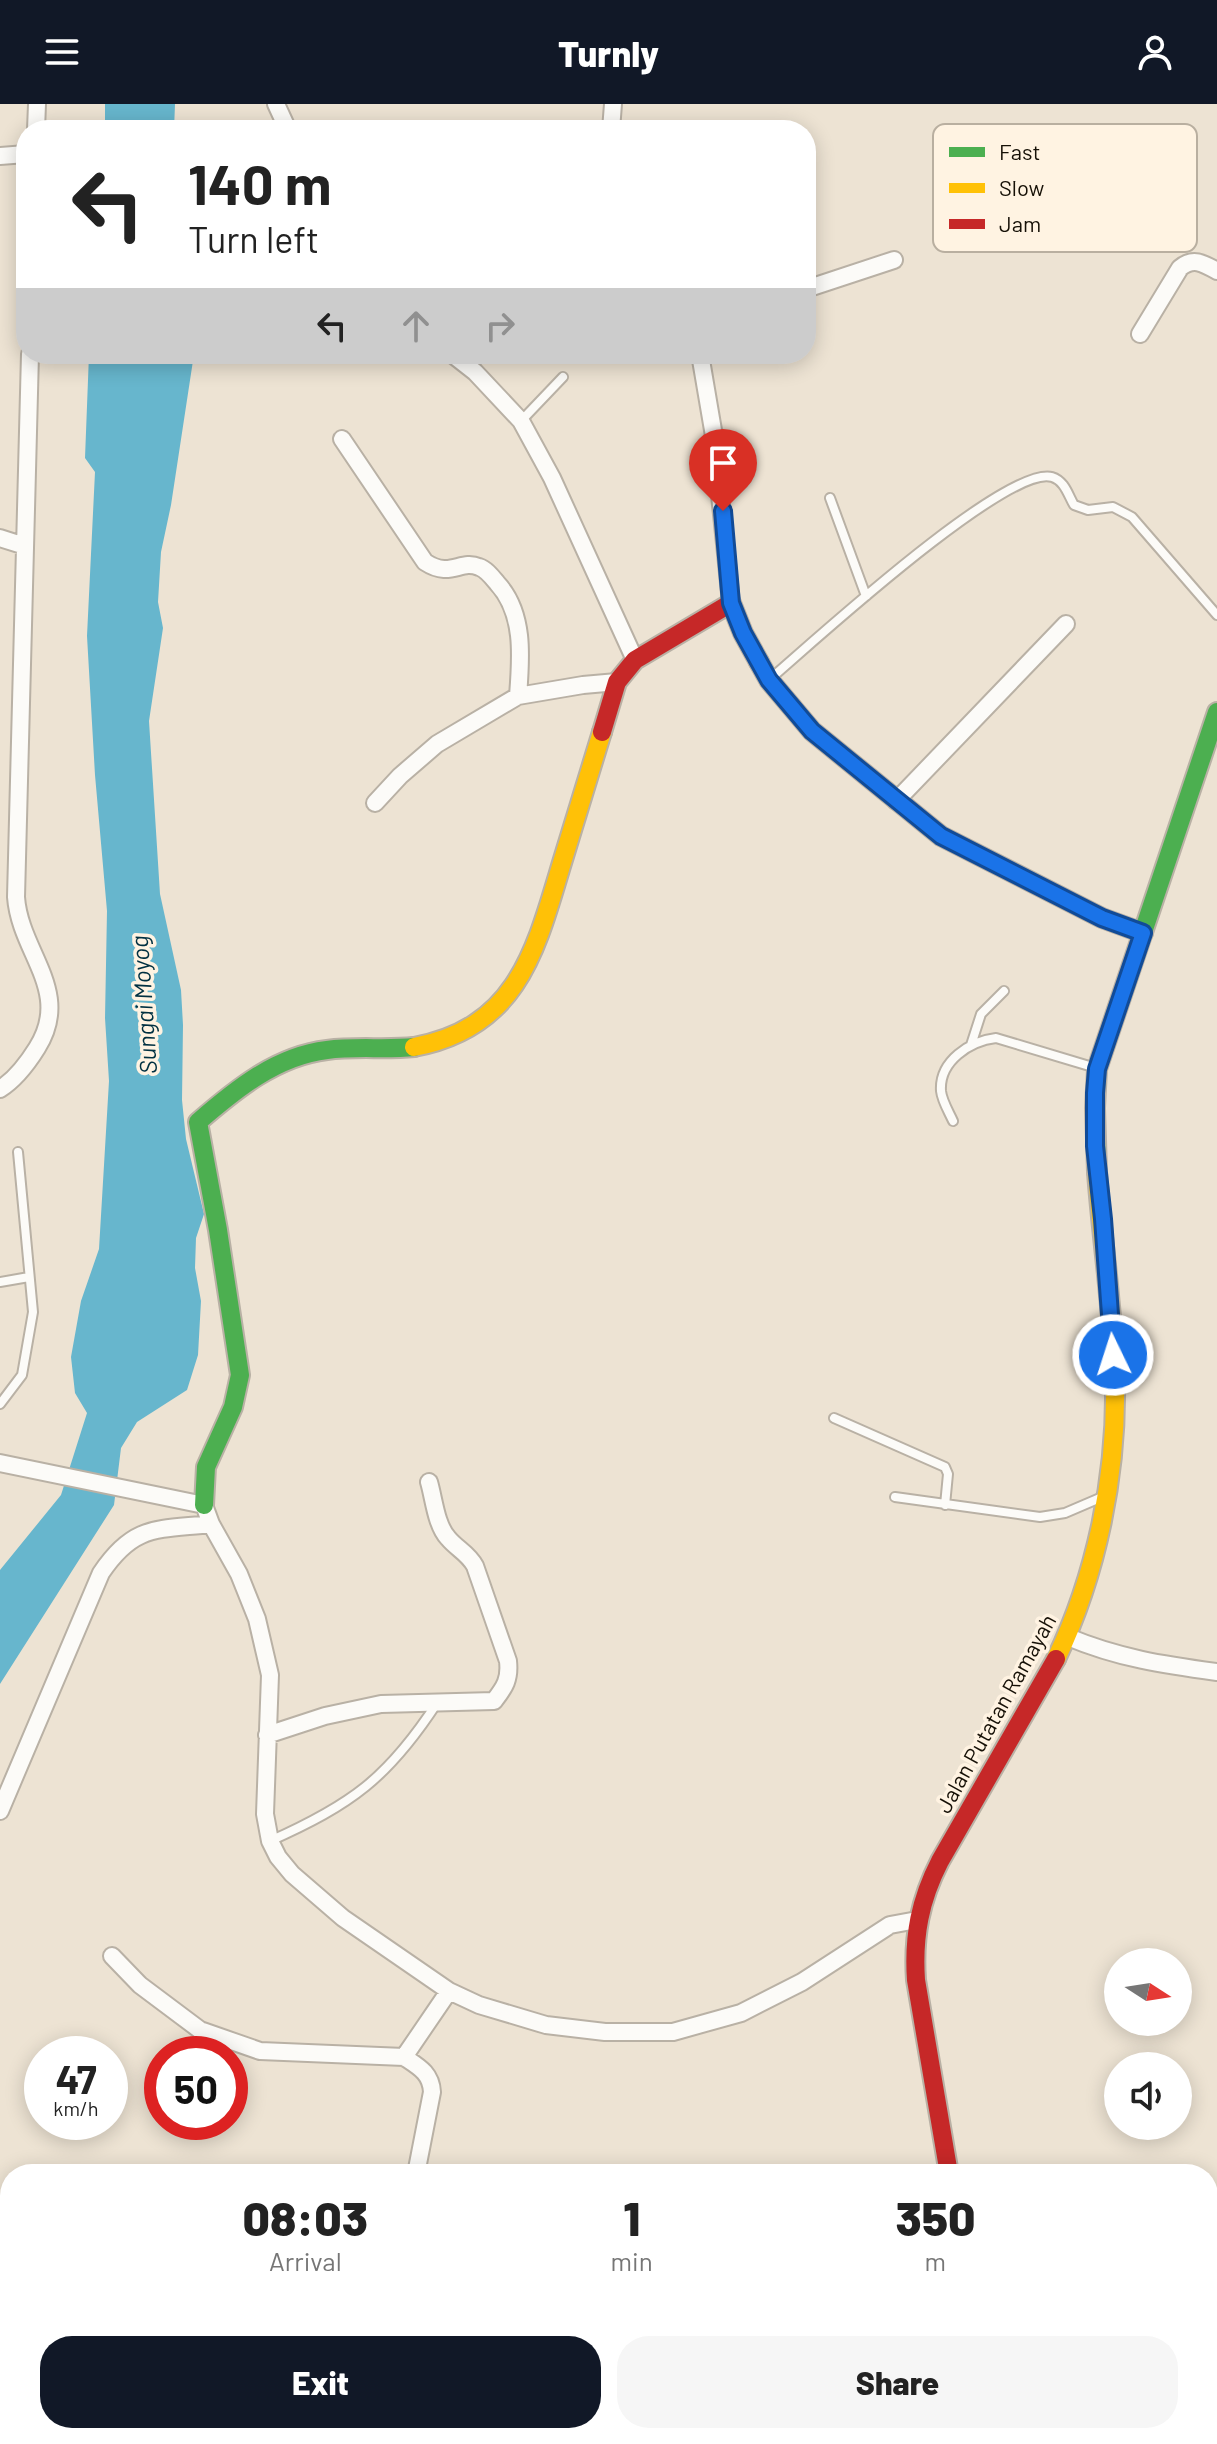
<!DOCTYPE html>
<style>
:root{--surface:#fff;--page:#f6f6f6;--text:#222;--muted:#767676;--accent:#111827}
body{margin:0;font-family:Barlow,sans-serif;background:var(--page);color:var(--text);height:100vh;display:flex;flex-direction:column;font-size:30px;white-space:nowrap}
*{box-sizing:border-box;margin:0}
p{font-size:26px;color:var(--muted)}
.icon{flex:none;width:44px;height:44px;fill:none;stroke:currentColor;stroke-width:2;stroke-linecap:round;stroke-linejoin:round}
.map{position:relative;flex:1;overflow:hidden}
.panel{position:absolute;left:0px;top:2060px;width:1218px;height:280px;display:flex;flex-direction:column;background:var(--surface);border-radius:32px 32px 0 0;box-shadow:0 4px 20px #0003}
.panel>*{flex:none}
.hud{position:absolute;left:16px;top:16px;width:800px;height:244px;border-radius:32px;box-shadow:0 4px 20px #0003;background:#fff;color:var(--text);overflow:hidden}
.needle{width:52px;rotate:102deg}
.tools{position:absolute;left:1104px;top:1844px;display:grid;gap:16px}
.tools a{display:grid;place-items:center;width:88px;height:88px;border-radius:50%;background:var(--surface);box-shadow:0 4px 20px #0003;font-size:40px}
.speed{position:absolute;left:24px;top:1932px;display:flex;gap:16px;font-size:40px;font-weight:700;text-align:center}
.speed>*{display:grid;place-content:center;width:104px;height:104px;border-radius:50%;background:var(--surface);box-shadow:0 4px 20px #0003;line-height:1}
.speed small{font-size:20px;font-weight:400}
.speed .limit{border:12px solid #d22;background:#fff;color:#111}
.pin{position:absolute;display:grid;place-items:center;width:68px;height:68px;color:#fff;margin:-82px -34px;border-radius:50% 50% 50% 0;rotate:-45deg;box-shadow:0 0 8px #0007}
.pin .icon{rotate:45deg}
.me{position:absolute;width:88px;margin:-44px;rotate:356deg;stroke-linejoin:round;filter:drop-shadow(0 0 6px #0008)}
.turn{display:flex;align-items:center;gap:28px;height:168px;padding:0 40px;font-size:36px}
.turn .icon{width:104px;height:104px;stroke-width:2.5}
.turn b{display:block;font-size:56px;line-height:68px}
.lanes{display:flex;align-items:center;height:76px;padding:0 40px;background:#0003;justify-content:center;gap:40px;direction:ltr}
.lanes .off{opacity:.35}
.eta{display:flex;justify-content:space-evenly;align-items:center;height:136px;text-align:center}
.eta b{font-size:48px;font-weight:800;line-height:56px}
.primary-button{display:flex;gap:16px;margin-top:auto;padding:16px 40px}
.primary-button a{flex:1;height:92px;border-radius:32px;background:var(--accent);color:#fff;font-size:32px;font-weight:800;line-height:92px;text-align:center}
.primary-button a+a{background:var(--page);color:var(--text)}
header{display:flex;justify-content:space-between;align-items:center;height:104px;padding:0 40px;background:var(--accent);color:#fff;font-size:36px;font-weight:800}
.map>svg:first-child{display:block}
</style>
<header><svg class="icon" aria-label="menu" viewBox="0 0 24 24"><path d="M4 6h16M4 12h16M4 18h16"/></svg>Turnly<svg class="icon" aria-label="person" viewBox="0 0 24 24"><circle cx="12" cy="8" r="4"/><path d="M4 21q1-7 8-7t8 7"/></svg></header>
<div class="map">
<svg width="1217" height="2340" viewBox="0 0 1217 2340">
<rect width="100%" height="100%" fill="#ede3d3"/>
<path fill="#67b6cd" d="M105,0H175L174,26H105Z
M89,250H194L171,401L161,448L158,498L163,524L149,617L160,790L181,886L183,921L182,996L186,1035L204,1110L196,1134L195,1164L201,1197L198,1251L187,1286L137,1318L121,1344L114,1401L0,1580V1466L61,1391L87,1309L75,1289L71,1253L81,1197L99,1145L109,977L105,914L107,807L95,671L87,532L95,368L85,354Z"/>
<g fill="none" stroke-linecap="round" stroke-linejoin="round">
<defs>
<path id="lane" d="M521,317L563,273
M830,394L866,492
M770,575C811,540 1007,360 1052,373C1065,377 1068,391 1074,401L1088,406L1113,403L1132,413L1217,511
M971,941L981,910L1004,887
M953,1017C949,1008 942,997 941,987C939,957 970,937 996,934L1096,964
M0,1178L29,1173
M0,1300L22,1271L33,1208L18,1048
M834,1314L945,1363L948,1370L945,1401
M895,1393L1040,1413L1065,1409L1100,1394
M270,1737C351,1701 388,1674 437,1599"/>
<path id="street" d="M276,0L288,26
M36,26L37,0
M611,26L613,0
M0,52L26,50
M806,185L894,156
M1140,230L1180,164C1193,153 1203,159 1217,167
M452,250L475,268L521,317L552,374L635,556
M700,250L714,332L731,499
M342,335L425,458C451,475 460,455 479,463C486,465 492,473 497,479C525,509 521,554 518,592
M0,434L25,442
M896,697L1066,520
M375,699L400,672L437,640L518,592L583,581L617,578
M0,985C16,975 27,960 37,944C73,887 20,849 16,793L30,250
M0,1359L204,1401L211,1420L239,1470L257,1515L270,1571L265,1710L270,1737L278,1753L292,1770L343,1814L449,1887L479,1901L546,1921L605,1928H673L741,1909L802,1878L890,1821L917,1816
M1068,1533C1118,1554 1164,1561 1217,1568
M267,1631L325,1612L381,1600L494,1597C505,1583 510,1575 508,1557L475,1462C468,1449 457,1445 448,1434C436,1421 434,1395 429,1378
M0,1707L101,1469C134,1420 157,1426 211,1420
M112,1852L140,1881L200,1926L260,1947L404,1953
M416,2070L432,1988C431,1969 419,1963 404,1953L449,1887
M1208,2109L1217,2106
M379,2340L381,2330
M593,2340L616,2330"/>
<path id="fast" d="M1097,1068L1095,1004L1097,965L1217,608
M204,1401L206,1363L233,1303L240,1271L218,1126L198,1018C235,986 276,952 327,946C356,942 385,946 414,943"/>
<path id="slow" d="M759,558L769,576L812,627L941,732L1102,814L1143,829
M414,943C516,924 535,849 561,762C575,717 588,673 602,628
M1056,1555C1097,1470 1117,1370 1115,1276C1113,1206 1102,1137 1097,1068
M987,2330L989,2340"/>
<path id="jam" d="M602,628L617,578L635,556L731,499L743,529L759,558
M949,2070L916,1876C913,1832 920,1796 940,1757L1056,1555"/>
</defs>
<use href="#lane" stroke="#b9b1a5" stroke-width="12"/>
<use href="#street" stroke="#b9b1a5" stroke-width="20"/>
<use href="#fast" stroke="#b9b1a5" stroke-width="22"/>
<use href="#slow" stroke="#b9b1a5" stroke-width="22"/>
<use href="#jam" stroke="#b9b1a5" stroke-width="22"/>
<use href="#lane" stroke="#fcfbf8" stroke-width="8"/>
<use href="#street" stroke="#fcfbf8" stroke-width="16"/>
<use href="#fast" stroke="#4caf50" stroke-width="18"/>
<use href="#slow" stroke="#ffc107" stroke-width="18"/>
<use href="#jam" stroke="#c62828" stroke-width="18"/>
</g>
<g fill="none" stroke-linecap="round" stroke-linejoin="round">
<defs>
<path id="route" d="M723,407L731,499L743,529L769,576L812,627L941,732L1102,814L1143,829L1097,965L1095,989V1042L1103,1115L1113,1251"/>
</defs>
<use href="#route" stroke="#114b97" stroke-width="20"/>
<use href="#route" stroke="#1a73e8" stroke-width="14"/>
</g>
<g text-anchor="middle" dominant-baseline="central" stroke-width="7" stroke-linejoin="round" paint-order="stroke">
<g font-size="22" fill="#161006" stroke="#fff3e2">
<text transform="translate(995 1609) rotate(-61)">Jalan Putatan Ramayah</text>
</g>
<g font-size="24" font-style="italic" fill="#003041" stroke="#fff3e2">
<text transform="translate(143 901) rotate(-94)">Sungai Moyog</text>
</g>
</g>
<rect x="933" y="20" width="264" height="128" rx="12" fill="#fff3e2" stroke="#b9afa0" stroke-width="2"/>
<rect x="949" y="43" width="36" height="10" fill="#4caf50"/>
<rect x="949" y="79" width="36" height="10" fill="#ffc107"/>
<rect x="949" y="115" width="36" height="10" fill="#c62828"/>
<g font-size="22" fill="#161006">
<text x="999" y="56">Fast</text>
<text x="999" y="92">Slow</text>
<text x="999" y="128">Jam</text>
</g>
</svg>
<div class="tools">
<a><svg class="needle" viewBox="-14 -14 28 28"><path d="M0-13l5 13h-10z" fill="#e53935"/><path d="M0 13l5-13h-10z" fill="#767676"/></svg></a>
<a><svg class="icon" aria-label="sound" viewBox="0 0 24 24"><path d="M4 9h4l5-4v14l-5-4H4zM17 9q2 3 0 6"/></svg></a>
</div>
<div class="speed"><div>47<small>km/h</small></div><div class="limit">50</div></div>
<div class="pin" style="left:723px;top:407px;background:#d93025"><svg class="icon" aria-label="arrive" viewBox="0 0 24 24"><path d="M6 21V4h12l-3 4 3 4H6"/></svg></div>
<svg class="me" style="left:1113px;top:1251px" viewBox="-20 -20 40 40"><circle r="17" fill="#1a73e8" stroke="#fff" stroke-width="3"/><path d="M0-11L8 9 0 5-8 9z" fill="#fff"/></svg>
<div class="hud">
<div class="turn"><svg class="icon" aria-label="left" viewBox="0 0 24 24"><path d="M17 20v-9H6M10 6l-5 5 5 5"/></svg><div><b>140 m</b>Turn left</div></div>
<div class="lanes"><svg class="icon" aria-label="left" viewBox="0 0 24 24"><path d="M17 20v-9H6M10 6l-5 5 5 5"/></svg><svg class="icon off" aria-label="ahead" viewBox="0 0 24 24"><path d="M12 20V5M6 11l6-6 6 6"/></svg><svg class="icon off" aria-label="right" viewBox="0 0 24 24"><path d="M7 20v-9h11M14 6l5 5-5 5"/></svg></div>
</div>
<section class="panel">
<div class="eta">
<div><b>08:03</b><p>Arrival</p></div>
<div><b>1</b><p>min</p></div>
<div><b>350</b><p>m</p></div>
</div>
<div class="primary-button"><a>Exit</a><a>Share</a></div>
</section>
</div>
